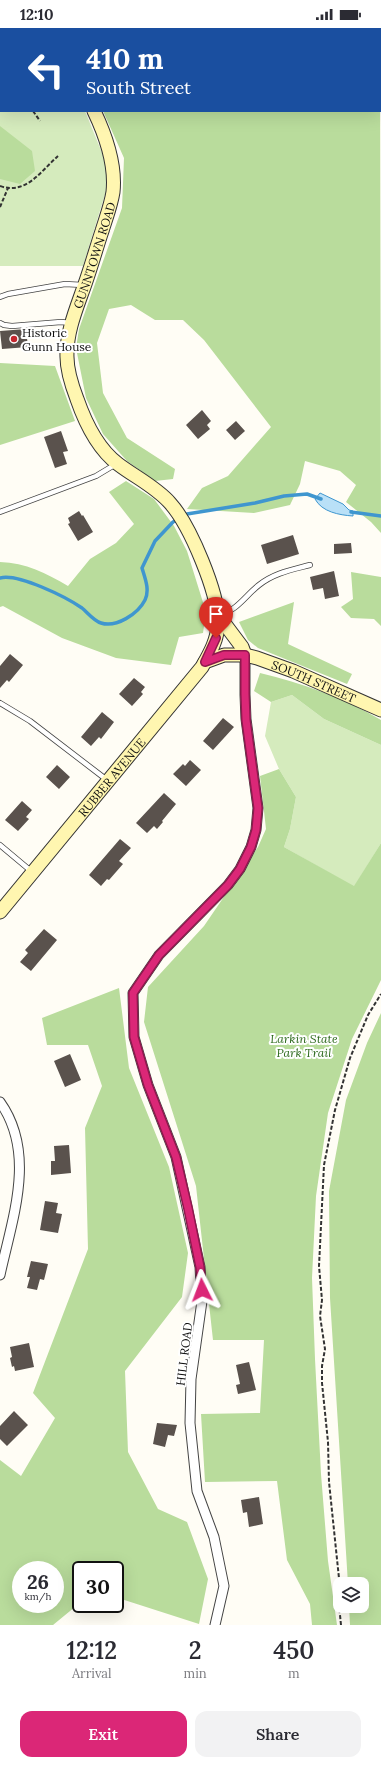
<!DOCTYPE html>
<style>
:root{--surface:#fff;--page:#f2f2f3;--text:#2b2b33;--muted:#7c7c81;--accent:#db2777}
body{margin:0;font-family:Lora,serif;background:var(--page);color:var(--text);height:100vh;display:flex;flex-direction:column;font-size:15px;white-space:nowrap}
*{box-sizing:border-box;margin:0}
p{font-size:13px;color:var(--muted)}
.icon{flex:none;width:22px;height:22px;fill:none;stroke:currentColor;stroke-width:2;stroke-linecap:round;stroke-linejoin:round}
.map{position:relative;height:1597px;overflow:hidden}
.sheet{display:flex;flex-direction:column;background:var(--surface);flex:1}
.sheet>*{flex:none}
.guide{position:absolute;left:0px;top:0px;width:381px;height:84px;box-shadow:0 4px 16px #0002;background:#1a4fa0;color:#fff;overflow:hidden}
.tools{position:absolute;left:333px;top:1549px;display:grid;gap:8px}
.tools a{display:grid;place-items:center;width:36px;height:36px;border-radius:8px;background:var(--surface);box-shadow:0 4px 16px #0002;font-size:20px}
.speed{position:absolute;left:12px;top:1533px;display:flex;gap:8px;font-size:20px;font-weight:700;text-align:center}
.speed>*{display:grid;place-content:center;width:52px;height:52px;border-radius:50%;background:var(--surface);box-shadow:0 4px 16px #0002;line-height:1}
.speed small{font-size:10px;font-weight:400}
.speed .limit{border:2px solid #111;border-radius:6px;background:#fff;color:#111}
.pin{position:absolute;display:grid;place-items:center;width:34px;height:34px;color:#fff;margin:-41px -17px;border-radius:50% 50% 50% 0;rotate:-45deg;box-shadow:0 0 4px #0007}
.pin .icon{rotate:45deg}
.me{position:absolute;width:44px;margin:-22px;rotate:357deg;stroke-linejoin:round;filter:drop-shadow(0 0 3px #0008)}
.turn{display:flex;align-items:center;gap:14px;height:84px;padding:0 20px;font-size:18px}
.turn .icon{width:52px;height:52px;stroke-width:2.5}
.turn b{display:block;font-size:28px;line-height:34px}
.eta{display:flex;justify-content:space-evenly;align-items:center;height:68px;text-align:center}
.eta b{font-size:24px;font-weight:600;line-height:28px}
.button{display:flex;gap:8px;margin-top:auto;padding:8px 20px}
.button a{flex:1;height:46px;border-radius:12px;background:var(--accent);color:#fff;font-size:16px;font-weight:600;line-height:46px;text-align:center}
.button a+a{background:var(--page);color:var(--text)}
.status{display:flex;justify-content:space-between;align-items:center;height:28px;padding:0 20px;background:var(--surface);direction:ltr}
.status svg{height:11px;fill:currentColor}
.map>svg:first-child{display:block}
</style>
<div class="status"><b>12:10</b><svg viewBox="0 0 49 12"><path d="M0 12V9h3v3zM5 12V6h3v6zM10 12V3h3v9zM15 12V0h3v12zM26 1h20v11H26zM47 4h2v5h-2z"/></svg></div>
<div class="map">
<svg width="381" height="1597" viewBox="0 0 381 1597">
<rect width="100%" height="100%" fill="#fffdf5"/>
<path fill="#d5ebbd" d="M0,0L1,83H85L105,132L107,160L83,238H0Z
M292,667L324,691L381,717V815L354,859L284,819L290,801L296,769L279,741L265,708L271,674Z"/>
<path fill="#b9dc9c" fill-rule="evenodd" d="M0,0L48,1H1L0,68Z
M67,0H355L356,1H67Z
M380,36L381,505L371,494L346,474L356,457L340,443L305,433L300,456L290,477L254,485L187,481L202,460L228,448L271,399L204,312L183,292H155L131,277L109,281L97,315L103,365L127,410L175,441L173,451L155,453L127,433L103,406L86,370L76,320L79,301L122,180L124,130L103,83H380Z
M0,98L32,123L35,143L20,156L0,151Z
M0,335L55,338L75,393L0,417Z
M126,453L154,471L174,498L187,523L206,584L203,605L179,609L171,637L116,630L62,610L3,578L0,579V534C26,535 46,545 68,558L90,531L116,515L134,496L109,464Z
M351,544L381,549V598L374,591L351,590L341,579L353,571Z
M294,574L288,616L352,646L347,656L258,620L248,612L239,594Z
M260,645C302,655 344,670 381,692V717L324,691L292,667L271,674L254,663Z
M279,741L296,769L290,801L284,819L354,858L381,815V952L352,1011L328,1085L316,1168L312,1250L315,1331L321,1446L328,1533L337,1597H312L310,1576L287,1532L277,1453L205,1454L201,1386L260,1385L264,1312H213L196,1158L144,994L148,959L204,898L258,819L266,801L260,748Z
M119,960L129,1040L169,1139L188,1225L182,1269L125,1343L128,1424L158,1481L187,1494L208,1551L199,1596L115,1569V1542H81V1574L53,1597H0V1432L21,1448L55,1390L33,1365L88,1221L85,1100L102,1058L88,1017H47L42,990ZM21,1542H55V1576H21Z
M381,985V1597H350L349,1578H362V1556H348L330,1270L329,1163L346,1072L367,1015Z"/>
<path fill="#b9e0f7" stroke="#3f96cf" d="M320,465L343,476L349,482L353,483V488C339,487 322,484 315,471Z"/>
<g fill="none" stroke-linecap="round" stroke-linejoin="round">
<path stroke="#3f96cf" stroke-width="3.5" d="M351,484L381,488
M0,550C18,545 66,569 82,580C87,584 94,593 101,595C116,600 138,586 145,572C150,562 145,550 142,540L155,513L173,494L187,486L255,475L284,468L307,466L321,471"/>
</g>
<path fill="#5a524d" d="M26,301L28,319L2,321L0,303Z
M202,382L211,393L207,397L210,401L198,411L186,397Z
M236,393L245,403L235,412L226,402Z
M61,403L68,423L63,424L67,436L55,440L44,409Z
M79,483L82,488L83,487L93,504L78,513L68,496L70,495L68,490Z
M293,507L299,526L267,536L261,517Z
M351,515L352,525L334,526V516Z
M334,543L339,568L325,571L323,560L313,562L310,549Z
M10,626L23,637L9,654L7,652L0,660V638Z
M134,650L145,659L141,664L143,666L132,678L119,666Z
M102,684L114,694L101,711L99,709L91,718L81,709Z
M223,690L234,699L213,722L203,713Z
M190,732L201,742L186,758L173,746L183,736L185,738Z
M57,737L70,749L59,761L46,749Z
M164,765L176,776L162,793L163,794L157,801L154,798L147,805L136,795Z
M22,773L32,782L26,789L29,791L18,803L5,792Z
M120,811L131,820L119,833L123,836L109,852L107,851L101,858L89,847Z
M44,901L57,912L31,943L20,934L28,925L25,922Z
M70,1026L81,1052L65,1059L54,1033Z
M69,1117L71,1145L51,1147V1133H55L54,1118Z
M45,1173L58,1175L56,1185L62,1186L58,1205L40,1202Z
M31,1233L48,1236L44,1252L40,1251L37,1262L27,1260L30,1249H27Z
M29,1315L34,1339L15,1343L14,1338L12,1339L10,1330L12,1329L10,1319Z
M249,1334L256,1362L238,1366L236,1357L240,1356L236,1337Z
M14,1383L28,1397L7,1418L0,1411V1398Z
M157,1395L177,1397L174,1408L168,1407L165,1419L153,1416Z
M259,1469L263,1496L249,1499L247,1484L243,1485L241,1472Z"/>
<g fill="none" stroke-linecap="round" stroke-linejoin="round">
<defs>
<path id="lane" d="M0,269L8,266L65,256L83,257
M0,295L4,297L12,298L61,294L71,295
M0,484L96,448L116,436
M220,586C236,584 246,567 259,557C274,545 291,542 310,537
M0,675L30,693L107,752
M0,817L31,843"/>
<path id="street" d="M0,1074C37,1126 12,1191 0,1247
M215,1597L224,1558L214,1509L197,1463L190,1395L191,1351L202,1273L200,1239L176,1129L148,1057L134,1009L133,965L159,927L228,857L240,841L251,819L256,802L258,780L246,691L245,667V627"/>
<g id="secondary">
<path d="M56,0V1"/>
<path d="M218,587L242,619L245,627"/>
<path id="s1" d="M205,634L224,627H245L257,630L293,643L381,682"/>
<path id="s2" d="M0,884L202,639C210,625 218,611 218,595C219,566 190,497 170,475C156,459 135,449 118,436C98,421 85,394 77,371C72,358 67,343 67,329C66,304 77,279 85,256C91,239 96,221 102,203C106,190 111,177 113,164C116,136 106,108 94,83"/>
</g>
</defs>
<use href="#lane" stroke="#444" stroke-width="6"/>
<use href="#street" stroke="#444" stroke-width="11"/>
<use href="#secondary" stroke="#333" stroke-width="15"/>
<path stroke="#333" stroke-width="2" stroke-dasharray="4 2" stroke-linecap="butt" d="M363,0V1
M0,16L1,17
M380,25L381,26
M33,83L40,93
M0,158C26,167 40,144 58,128
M0,179L8,160
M341,1597L339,1577L340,1560L329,1454L328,1414L322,1355V1338L325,1321L320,1288L322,1272L319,1238L324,1137L335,1082L350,1030L368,987L381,966"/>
<use href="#lane" stroke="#fff" stroke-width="4.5"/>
<use href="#street" stroke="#fff" stroke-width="9"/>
<use href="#secondary" stroke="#fff6b0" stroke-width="13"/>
</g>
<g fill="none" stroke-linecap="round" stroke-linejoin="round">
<defs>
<path id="route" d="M202,1262L200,1239L188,1180L176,1129L148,1057L134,1009L133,965L159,927L228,857L240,841L251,819L256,802L258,780L246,692L245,666V627H224L205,634L216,610"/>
</defs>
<use href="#route" stroke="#8e194d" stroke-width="10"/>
<use href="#route" stroke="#db2777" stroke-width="7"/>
</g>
<circle fill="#c4262e" stroke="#fff" stroke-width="1.5" cx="14" cy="311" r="4"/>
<g text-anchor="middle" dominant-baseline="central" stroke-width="4" stroke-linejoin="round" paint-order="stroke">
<g font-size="12" fill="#111" stroke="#fff">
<text stroke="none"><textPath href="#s2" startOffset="788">GUNNTOWN ROAD</textPath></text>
<text stroke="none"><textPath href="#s1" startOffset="115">SOUTH STREET</textPath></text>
<text stroke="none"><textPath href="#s2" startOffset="175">RUBBER AVENUE</textPath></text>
<text transform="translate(184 1326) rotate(-83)">HILL ROAD</text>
</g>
<g font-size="12" fill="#111" stroke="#fff" text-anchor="start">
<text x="22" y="304">Historic<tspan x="22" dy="14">Gunn House</tspan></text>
</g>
<g font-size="12" font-style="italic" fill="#2f6b1f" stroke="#fff">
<text x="304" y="1010">Larkin State<tspan x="304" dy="14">Park Trail</tspan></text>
</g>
</g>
</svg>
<div class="tools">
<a><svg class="icon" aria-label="layers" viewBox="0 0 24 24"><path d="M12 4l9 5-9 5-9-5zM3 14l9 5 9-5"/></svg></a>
</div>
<div class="speed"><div>26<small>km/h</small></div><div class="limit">30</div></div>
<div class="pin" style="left:216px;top:610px;background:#d93025"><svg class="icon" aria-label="arrive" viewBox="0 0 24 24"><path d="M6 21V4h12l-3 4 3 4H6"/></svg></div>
<svg class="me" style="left:202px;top:1262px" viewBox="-20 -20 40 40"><path d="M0-17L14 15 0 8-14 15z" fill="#db2777" stroke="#fff" stroke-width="4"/></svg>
<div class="guide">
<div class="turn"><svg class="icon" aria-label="left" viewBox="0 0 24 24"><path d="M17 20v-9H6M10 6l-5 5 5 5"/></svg><div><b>410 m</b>South Street</div></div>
</div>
</div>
<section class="sheet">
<div class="eta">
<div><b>12:12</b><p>Arrival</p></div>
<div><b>2</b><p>min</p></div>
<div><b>450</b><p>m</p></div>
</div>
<div class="button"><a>Exit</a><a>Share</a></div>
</section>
